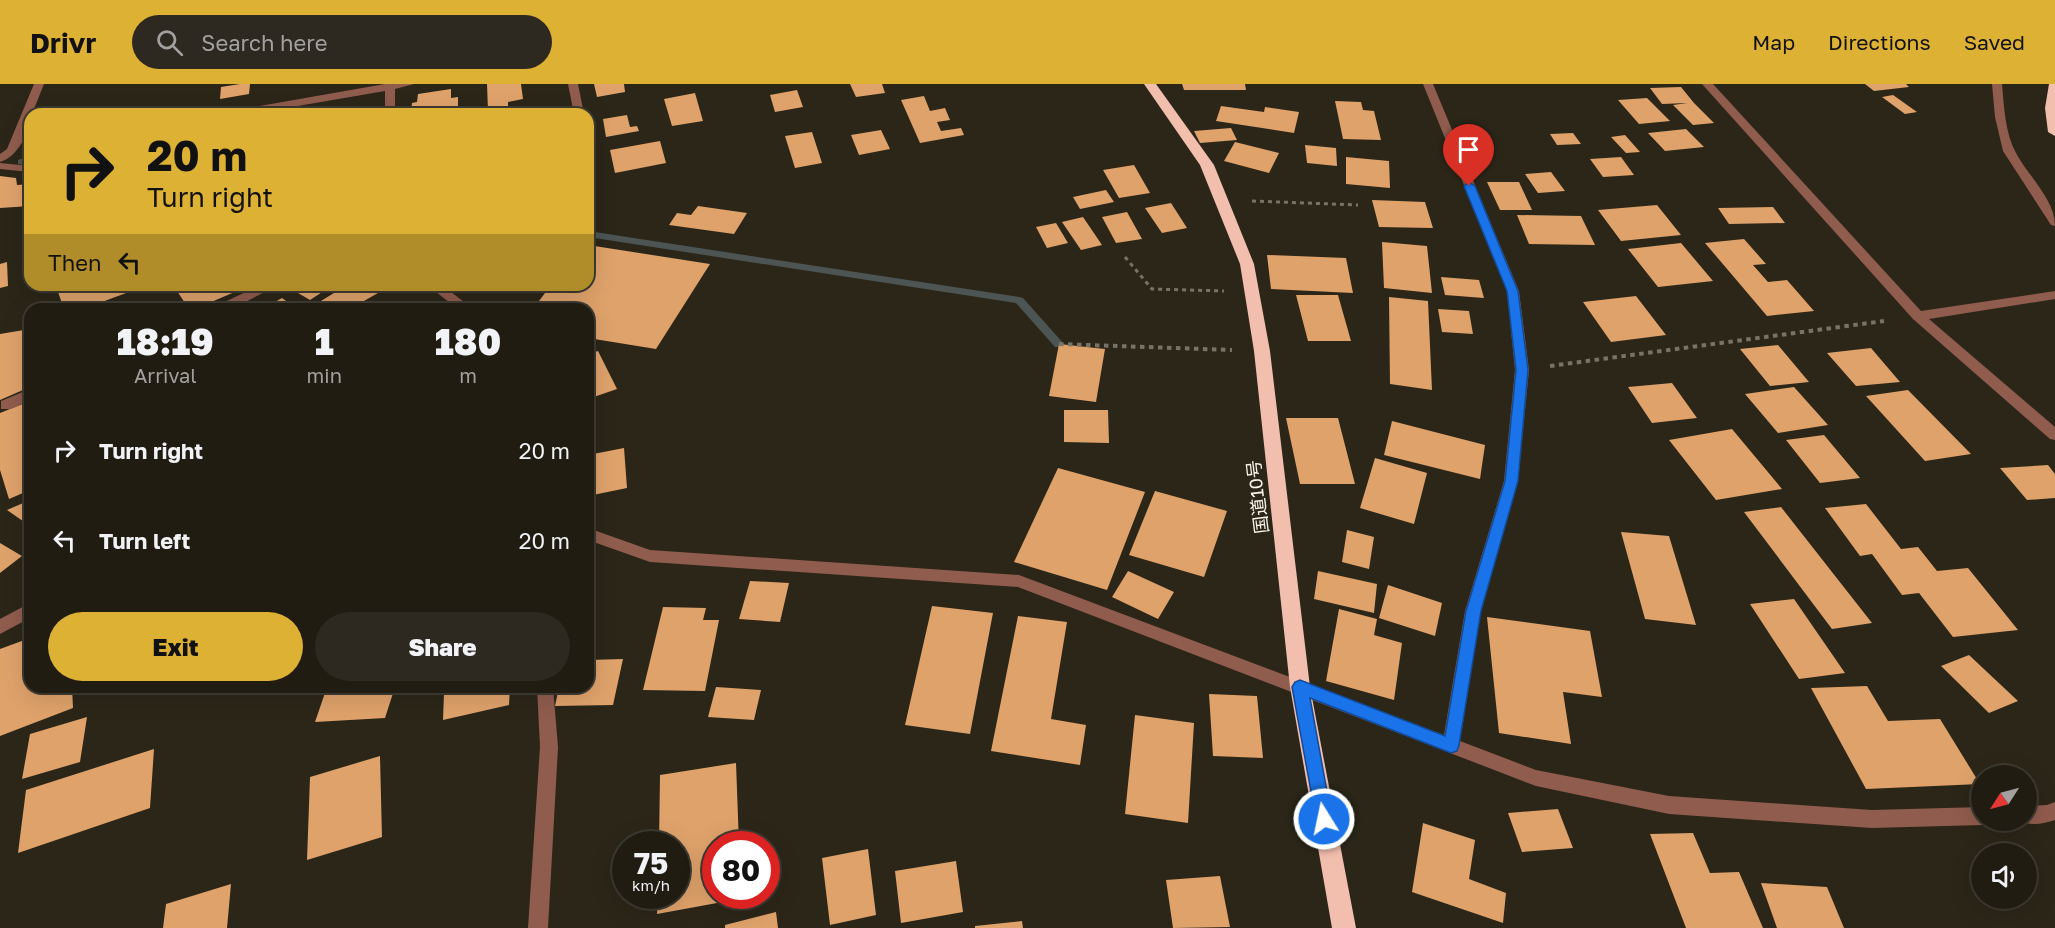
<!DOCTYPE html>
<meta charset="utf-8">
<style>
:root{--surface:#201c12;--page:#2d2920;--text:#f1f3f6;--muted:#a2a19f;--line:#3d3a32;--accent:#ddb133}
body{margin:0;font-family:"Golos Text","Noto Sans JP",sans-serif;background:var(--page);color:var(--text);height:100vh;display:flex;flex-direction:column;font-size:22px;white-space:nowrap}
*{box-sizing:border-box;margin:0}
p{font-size:20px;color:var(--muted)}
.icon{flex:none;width:33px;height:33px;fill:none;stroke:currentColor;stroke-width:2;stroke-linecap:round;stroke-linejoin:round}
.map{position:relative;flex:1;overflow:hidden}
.panel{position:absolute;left:24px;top:219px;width:570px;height:390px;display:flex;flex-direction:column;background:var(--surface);border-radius:18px;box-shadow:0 6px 24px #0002,0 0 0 2px var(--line)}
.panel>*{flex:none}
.banner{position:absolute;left:24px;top:24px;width:570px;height:183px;border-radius:18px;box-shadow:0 6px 24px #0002,0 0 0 2px var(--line);background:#ddb133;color:#111;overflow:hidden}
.needle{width:39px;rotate:234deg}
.controls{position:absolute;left:1971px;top:681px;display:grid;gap:12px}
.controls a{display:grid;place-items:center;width:66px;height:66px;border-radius:50%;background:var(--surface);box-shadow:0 6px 24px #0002,0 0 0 2px var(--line);font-size:30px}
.speed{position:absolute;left:612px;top:747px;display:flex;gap:12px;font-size:30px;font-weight:700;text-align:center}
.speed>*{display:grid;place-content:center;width:78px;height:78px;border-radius:50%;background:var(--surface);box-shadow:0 6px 24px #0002,0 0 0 2px var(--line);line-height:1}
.speed small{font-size:15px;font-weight:400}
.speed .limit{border:9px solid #d22;background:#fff;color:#111}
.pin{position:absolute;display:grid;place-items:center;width:51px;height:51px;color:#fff;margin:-62px -26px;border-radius:50% 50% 50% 0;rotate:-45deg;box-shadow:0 0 6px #0007}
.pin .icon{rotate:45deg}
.me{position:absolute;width:66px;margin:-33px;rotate:350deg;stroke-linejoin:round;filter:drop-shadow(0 0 4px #0008)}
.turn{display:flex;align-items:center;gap:21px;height:126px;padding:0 24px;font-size:27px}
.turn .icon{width:78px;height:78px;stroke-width:2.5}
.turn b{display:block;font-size:42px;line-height:51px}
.then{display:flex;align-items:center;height:57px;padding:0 24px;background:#0003;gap:12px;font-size:22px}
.eta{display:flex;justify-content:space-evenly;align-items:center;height:102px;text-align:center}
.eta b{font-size:36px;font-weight:800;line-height:42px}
.primary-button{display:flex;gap:12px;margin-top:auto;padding:12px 24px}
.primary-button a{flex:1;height:69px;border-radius:36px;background:var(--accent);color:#111;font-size:24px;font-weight:800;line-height:69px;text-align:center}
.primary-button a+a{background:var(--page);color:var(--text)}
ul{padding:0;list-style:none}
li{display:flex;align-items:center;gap:18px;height:90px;padding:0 24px}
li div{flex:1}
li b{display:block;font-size:22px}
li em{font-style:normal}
header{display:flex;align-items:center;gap:36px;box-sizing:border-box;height:84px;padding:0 30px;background:var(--accent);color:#111}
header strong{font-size:28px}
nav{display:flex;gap:33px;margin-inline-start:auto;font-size:21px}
.search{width:420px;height:54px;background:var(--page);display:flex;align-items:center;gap:15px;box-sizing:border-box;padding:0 21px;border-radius:33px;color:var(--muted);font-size:22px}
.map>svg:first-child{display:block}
</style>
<header>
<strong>Drivr</strong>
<div class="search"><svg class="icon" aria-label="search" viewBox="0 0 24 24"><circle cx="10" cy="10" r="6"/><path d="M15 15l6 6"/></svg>Search here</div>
<nav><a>Map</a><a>Directions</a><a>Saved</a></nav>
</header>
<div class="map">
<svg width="2055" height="844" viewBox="0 0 2055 844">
<rect width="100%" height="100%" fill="#2b2618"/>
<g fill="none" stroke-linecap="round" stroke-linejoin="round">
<path fill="#4d5554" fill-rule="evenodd" d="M21,75L30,76V82L18,80V76Z
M588,147L1019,213L1023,214L1064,260L1063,263H1055L1016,219L588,153Z"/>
</g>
<path fill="#dfa26b" d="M240,0H250L249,10L220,15L221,3Z
M487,0H521L523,15L508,18V24L488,27Z
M594,0H624L625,8L597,13Z
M850,0H882L885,9L856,13Z
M1182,0H1245L1246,6H1184Z
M1865,0H1906L1909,3L1874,7Z
M1681,3L1694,19L1714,39L1693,41L1673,21L1687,19L1662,20L1650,4Z
M451,5V14L458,13V25L451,26V30H411L412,19L417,18L418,10Z
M797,6L803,23L775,28L770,11Z
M695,9L703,37L672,42L664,15Z
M1893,11L1917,28L1905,30L1882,13Z
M924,12L930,27L945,24L950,36L937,38L941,47L961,44L964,51L920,59L901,16Z
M1647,14L1670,37L1639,40L1618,16Z
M1335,17L1361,18L1363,26L1374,27L1381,56L1343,55Z
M335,22L334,30H300V28Z
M1221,22L1264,28L1265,23L1299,28L1294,49L1216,37Z
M627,31L630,43L637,42L639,47L606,53L603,35Z
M1231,44L1237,56L1200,59L1194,47Z
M1686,45L1704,63L1665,67L1648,49Z
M881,46L890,65L859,71L851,51Z
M812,48L822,79L795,84L785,52Z
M1573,49L1581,60L1557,61L1550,50Z
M1625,51L1640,68L1626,69L1611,53Z
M660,57L666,79L615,89L610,66Z
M1235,58L1279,69L1269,89L1224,77Z
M1305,61L1336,64L1337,82L1307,79Z
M1346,73L1389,77L1390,104L1346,100Z
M1621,73L1634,91L1603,93L1590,75Z
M1134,81L1150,109L1119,114L1103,86Z
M1551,88L1565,107L1538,109L1525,90Z
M0,92L16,94L17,101L30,100V122L0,124Z
M1487,98H1519L1532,126H1500Z
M1106,106L1114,118L1080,125L1073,113Z
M1372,116L1425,118L1433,144L1379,143Z
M1171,119L1187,144L1162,149L1145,124Z
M1657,121L1681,151L1621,157L1598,126Z
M698,122L747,129L734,150L669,141L677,129L691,131Z
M1773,123L1785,139L1729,140L1718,124Z
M1127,128L1142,155L1116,159L1102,133Z
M1517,131L1581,132L1595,161L1529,160Z
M1083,133L1102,161L1081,166L1062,138Z
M1056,139L1068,159L1047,164L1036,143Z
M1744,155L1766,180L1753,181L1768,198L1787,196L1814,227L1767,232L1705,159Z
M1382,158L1427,162L1432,209L1384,204Z
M1681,159L1713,197L1658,203L1628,165Z
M588,161L710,180L656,265L588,254V225H533L551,201H588Z
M1267,171L1346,174L1353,209L1271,205Z
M7,178L8,202L0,204V180Z
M1441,193L1479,196L1484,214L1445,211Z
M77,201H135L137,205L83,225H64L58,208Z
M173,201H251L195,225H189Z
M288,201H333L310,216L286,202Z
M347,201H379L385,205L350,225H326L316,220Z
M1296,211H1338L1351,257H1308Z
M1636,212L1666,251L1611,258L1583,218Z
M1389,213L1428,217L1432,306L1390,300Z
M282,214L297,225H262Z
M1438,225L1469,227L1473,250L1442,248Z
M30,245V303L0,316V250Z
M1059,260L1105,265L1096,318L1049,312Z
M1778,261L1809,298L1770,302L1740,265Z
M1871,264L1900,298L1856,302L1827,269Z
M598,267L617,305L588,315V270Z
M1672,299L1697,334L1652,339L1628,303Z
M1794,303L1828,341L1778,349L1745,310Z
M1908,306L1971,370L1925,377L1866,312Z
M30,317V406L9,415L0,386V329Z
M1064,326H1108L1109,359L1064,358Z
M1286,334H1338L1355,400H1300Z
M1392,337L1485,361L1480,395L1384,371Z
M1732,345L1782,405L1716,416L1669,356Z
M1824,351L1860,394L1820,399L1786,356Z
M624,364L627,404L588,412V371Z
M1375,374L1427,389L1414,440L1360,424Z
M2048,381L2055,390V414L2027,416L2000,384Z
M1058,384L1145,408L1107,506L1014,478Z
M1155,407L1227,427L1204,493L1129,471Z
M30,416V442L7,426Z
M1866,420L1901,465L1918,463L1937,487L1968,484L2018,546L1953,553L1919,509L1902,511L1872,470L1860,472L1825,424Z
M1781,423L1872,539L1832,545L1744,428Z
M1347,446L1374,453L1369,485L1342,478Z
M1621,448L1669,452L1696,541L1645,535Z
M30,452V481L22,472L25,454Z
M0,459L22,472L0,489Z
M1128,487L1174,508L1158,535L1112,513Z
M1318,487L1377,500L1374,529L1314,515Z
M750,497L789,499L780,538L739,535Z
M1388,501L1442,519L1435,552L1379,534Z
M1794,515L1845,589L1799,595L1750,520Z
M932,522L993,529L970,650L905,641Z
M663,523L706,524L703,536H719L705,607L643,606Z
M1339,525L1377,535L1374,551L1402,559L1394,616L1326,597Z
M1018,532L1067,538L1051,635L1086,641L1080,681L991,667Z
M1487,533L1590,547L1602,613L1563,608L1571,660L1499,649Z
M30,554V603H72L73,624L0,652V565Z
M1969,571L2018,617L1989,629L1941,582Z
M623,575L613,621L555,622L559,603H588V576Z
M1867,602L1888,637L1940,635L1980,700L1866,705L1811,604Z
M327,603H395L385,634L315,638Z
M472,603H510L509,621L443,636L444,609Z
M716,603L761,606L754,636L708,633Z
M1209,610L1257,612L1263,674L1213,672Z
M1135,631L1194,639L1188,739L1125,730Z
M87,633L80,678L22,695L30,650Z
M154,665L150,724L18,769L26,706Z
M380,672L382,753L307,776L310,693Z
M736,679L739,760H716V812H727L728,817L657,830L658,812H676V760H659L660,691Z
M1558,725L1573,764L1522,768L1508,729Z
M1423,739L1475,756L1469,795L1506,809L1503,839L1412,808Z
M1693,749L1710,789L1739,788L1763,844H1686L1650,750Z
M868,765L876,831L830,841L822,774Z
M956,777L963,828L901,839L895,787Z
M1220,792L1230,843L1173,844L1166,796Z
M1761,799L1827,803L1844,844H1777Z
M231,800L227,844H163L166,820Z
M776,828L778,844H725V841Z
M1022,837L1023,844H975V842Z"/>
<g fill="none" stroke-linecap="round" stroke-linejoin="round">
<path stroke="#777367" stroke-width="3" stroke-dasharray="4 4" stroke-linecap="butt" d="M1252,117L1358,121
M1125,173L1152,205L1224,207"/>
<path stroke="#777367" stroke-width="4" stroke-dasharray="4.5 4.5" stroke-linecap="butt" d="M1059,260L1232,266
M1550,282L1884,237"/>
<path fill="#905c4d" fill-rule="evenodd" d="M34,0H44L32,30H30C30,48 18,73 0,78V70L7,65Z
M385,0H414L395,5V30H385V7L251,30H227L232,27Z
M568,0H578L584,30H574Z
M1423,0H1433L1519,207L1529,286L1518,397L1481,527L1460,657L1536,686L1669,712L1872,726L1982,723V736H1989L1988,738L1982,741L1872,744L1669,730L1536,702L1018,503L650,478L588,456V444L650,466L1019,491L1444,651L1465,527L1504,397L1515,286L1507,207Z
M1702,0H1713L1921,227L2055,207V215L1929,235L2055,343V356L2050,355L1913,235Z
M1992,0H2002C2004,22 2005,49 2016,69C2028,92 2055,115 2055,142L2051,141L2003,67L1995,33Z
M0,79L30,82V88L0,85Z
M261,201H278L232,225H215L216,222Z
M427,201H442L473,225H458Z
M30,305V316L11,325H1V317Z
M30,519V534L0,550V535Z
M537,603H553L558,663L548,844H528L540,663Z
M2055,718V736C2044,740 2030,742 2020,737L2026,736V722L2047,721Z"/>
<path fill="#f2beae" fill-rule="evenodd" d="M1144,0H1156L1214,81L1254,180L1270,267L1310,603L1356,844H1332L1290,603L1254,267L1240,180L1200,81Z
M2049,0H2055V52L2048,48L2045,24Z"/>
</g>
<path fill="#1a73e8" stroke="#114b97" stroke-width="1.5" d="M1469,98L1475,102L1518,207L1528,286L1518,397L1481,527L1459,661L1457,667L1451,669L1310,614L1332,735L1330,740L1324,743L1318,740L1316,735L1292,603L1295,598L1300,596L1445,652L1466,527L1505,397L1516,286L1507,207L1464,102Z"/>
<g text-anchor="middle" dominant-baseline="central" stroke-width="6" stroke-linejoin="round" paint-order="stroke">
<g font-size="18" fill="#f8f5ec" stroke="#2b2618">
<text transform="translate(1257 413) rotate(-97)">国道10号</text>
</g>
</g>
</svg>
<div class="controls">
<a><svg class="needle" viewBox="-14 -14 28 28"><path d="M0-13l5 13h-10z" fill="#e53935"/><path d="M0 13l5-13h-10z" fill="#a2a19f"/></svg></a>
<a><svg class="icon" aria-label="sound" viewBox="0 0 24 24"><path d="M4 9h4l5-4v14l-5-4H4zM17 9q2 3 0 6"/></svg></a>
</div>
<div class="speed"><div>75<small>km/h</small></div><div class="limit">80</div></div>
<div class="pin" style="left:1469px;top:102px;background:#d93025"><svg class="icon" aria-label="arrive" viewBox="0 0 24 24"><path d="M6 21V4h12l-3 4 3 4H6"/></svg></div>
<svg class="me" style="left:1324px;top:735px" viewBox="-20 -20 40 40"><circle r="17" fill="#1a73e8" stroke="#fff" stroke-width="3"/><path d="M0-11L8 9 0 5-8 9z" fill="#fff"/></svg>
<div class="banner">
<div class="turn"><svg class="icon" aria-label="right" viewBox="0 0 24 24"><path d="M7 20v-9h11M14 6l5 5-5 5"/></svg><div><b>20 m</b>Turn right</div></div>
<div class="then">Then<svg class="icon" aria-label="left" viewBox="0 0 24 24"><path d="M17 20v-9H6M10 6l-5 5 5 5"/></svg></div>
</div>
<section class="panel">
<div class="eta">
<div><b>18:19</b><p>Arrival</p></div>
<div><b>1</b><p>min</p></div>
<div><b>180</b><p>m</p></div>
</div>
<ul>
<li><svg class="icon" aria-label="right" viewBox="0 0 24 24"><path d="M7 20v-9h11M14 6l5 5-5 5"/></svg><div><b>Turn right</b></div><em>20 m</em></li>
<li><svg class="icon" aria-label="left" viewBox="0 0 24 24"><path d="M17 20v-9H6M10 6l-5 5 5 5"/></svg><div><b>Turn left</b></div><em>20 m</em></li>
</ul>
<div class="primary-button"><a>Exit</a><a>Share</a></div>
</section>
</div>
